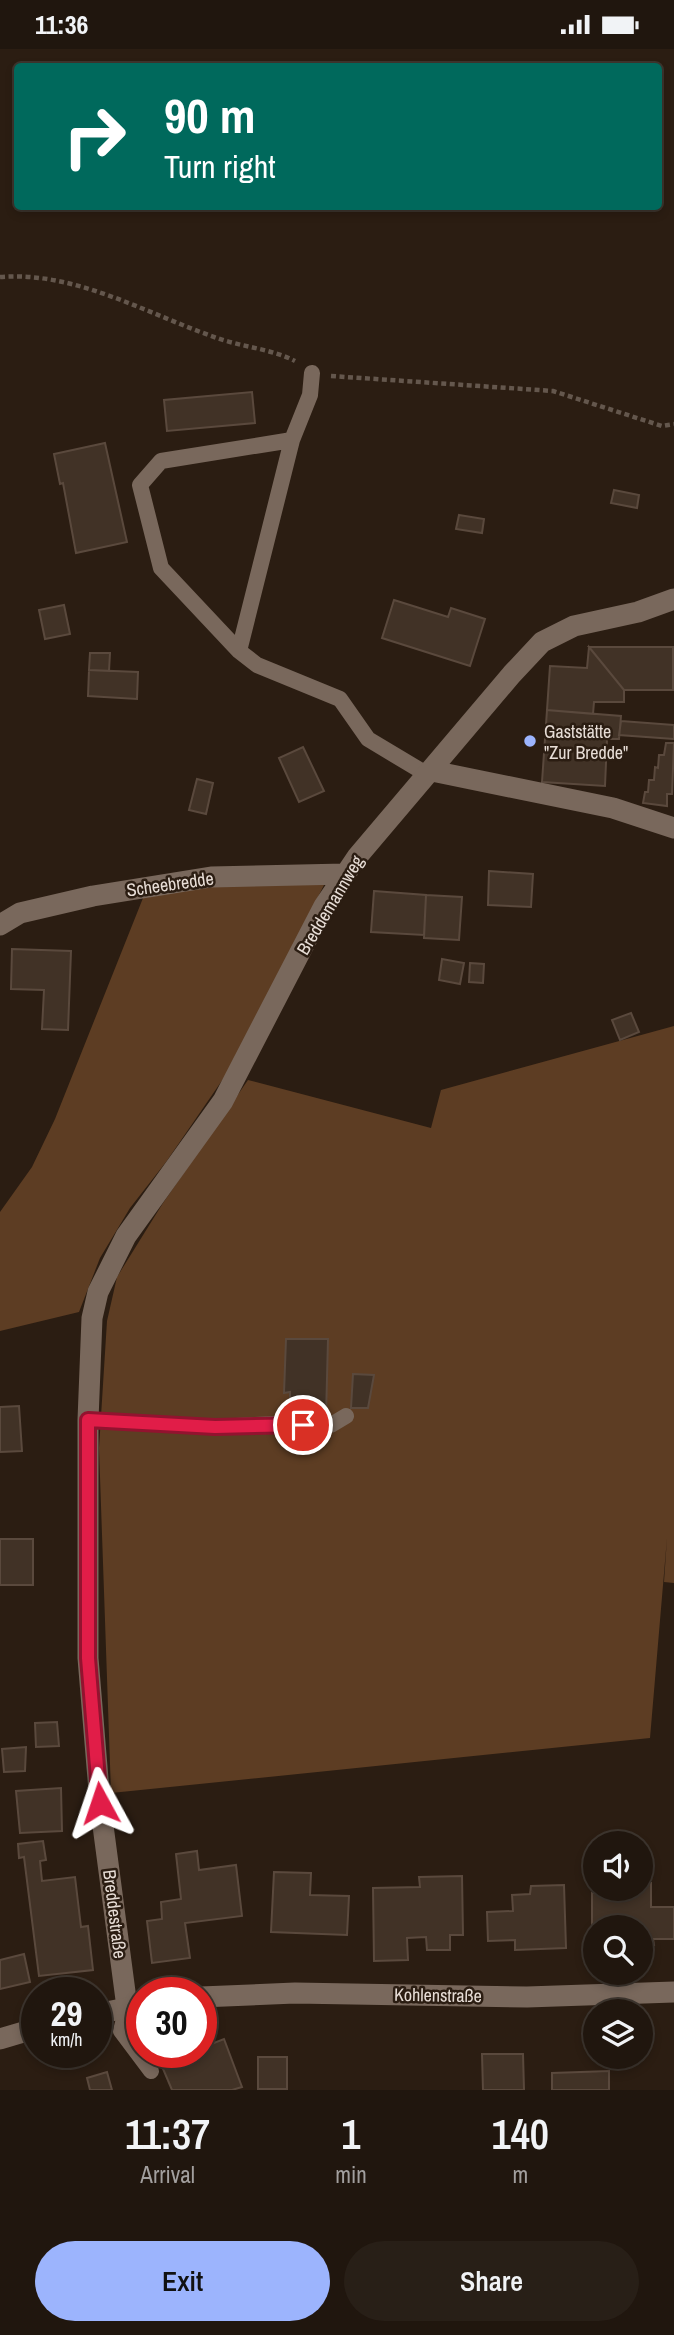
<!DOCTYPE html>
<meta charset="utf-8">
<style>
:root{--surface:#20160e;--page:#281f17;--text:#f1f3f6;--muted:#a29f9e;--line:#3d352e;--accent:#9cb4fd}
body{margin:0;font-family:"Archivo Narrow",sans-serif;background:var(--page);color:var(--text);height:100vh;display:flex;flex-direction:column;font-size:26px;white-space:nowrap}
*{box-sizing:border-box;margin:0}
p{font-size:23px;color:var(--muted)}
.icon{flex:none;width:38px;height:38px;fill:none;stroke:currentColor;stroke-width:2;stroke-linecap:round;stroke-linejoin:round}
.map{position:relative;height:2041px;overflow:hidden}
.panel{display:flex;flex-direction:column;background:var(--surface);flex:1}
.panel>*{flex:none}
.top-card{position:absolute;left:14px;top:14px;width:648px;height:147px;border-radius:7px;box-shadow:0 4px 10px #0003,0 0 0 2px var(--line);background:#00695c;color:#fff;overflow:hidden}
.buttons{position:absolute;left:583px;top:1782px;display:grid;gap:14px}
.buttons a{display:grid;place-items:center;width:70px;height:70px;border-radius:50%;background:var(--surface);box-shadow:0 4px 10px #0003,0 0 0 2px var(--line);font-size:35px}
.speed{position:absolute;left:21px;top:1928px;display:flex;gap:14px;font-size:35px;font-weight:700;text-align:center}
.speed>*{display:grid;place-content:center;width:91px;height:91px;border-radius:50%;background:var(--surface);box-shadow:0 4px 10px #0003,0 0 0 2px var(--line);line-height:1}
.speed small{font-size:18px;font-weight:400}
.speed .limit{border:10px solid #d22;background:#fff;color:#111}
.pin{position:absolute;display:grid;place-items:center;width:60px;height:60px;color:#fff;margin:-30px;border:4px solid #fff;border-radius:50%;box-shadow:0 2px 7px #0007}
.me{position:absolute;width:77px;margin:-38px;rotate:355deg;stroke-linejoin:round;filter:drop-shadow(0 0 5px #0008)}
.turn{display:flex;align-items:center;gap:24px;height:147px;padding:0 35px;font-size:32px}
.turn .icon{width:91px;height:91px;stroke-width:2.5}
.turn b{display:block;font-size:49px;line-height:60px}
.eta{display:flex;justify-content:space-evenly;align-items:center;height:119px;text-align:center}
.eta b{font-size:42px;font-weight:600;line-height:49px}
.primary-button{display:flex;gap:14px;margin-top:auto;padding:14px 35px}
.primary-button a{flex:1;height:80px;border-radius:42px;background:var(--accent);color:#111;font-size:28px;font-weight:600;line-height:80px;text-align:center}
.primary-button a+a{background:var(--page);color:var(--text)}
.status{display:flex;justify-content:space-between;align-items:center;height:49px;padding:0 35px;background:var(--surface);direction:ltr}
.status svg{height:19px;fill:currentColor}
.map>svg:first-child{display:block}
</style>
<div class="status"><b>11:36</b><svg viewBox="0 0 49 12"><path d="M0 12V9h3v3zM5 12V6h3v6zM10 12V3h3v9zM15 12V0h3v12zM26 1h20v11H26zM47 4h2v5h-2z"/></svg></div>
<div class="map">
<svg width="674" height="2041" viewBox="0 0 674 2041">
<rect width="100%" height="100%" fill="#2b1d12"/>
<path fill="#5d3d23" d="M216,830L326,832L234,1014L166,1113L130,1159L100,1209L79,1263L0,1282V1163L32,1118L55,1070L145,844Z
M674,977V1534L664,1533L667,1489L650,1689L111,1744L99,1399L107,1272L117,1228L163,1154L248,1031L431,1079L441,1041Z"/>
<path fill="#413226" stroke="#5a493d" stroke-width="2" d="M252,343L255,374L167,382L164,351Z
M105,394L127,493L76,504L63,434L60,435L54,405Z
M614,441L639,446L637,459L611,454Z
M459,466L484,470L482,484L456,480Z
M394,551L448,568L451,559L485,570L470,617L382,589Z
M64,556L70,585L45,590L39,561Z
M589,598H673V641H624Z
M589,598L624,641V653H594L593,665L547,661L550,617L587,619Z
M90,604H110L109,622L89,621Z
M89,621L138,623L137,650L88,647Z
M547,661L621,667L619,690H607L605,737L542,733Z
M621,672L674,676V690L619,686Z
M666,694H674L672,745H667V757L643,754L645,743H648L649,731H654L655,718L658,719L659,706H664Z
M303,698L324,742L299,753L279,709Z
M197,730L213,734L206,765L189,761Z
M489,822L533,825L531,858L488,856Z
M374,842L426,846L424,886L371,883Z
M426,846L462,848L459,891L424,889Z
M12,900L71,902L68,981L42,980L44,941L11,940Z
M442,910L464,914L460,935L439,931Z
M470,914L484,915L483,934L469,933Z
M631,964L639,983L620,991L612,971Z
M286,1290H328L326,1368L290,1367V1343L284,1344Z
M353,1325L374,1326L368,1359H351Z
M19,1357L22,1402L0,1403V1358Z
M0,1490H33V1536H0Z
M57,1673L59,1697L36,1698L35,1674Z
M26,1698L25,1722L4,1723L2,1700Z
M61,1739L62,1782L20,1784L16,1742Z
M43,1792L46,1811L40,1812L42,1832L75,1828L81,1878L88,1877L93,1921L39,1927L24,1808L19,1809L18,1795Z
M197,1802L199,1821L236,1816L242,1867L185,1874L190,1909L152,1914L147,1872L162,1870L161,1853L181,1850L176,1805Z
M274,1823L311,1824L310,1846L349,1847L347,1886L271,1883Z
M462,1827L463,1886H450V1901H427L426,1888L407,1889L408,1911L374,1912L373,1839L420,1838L419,1828Z
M640,1834H651V1858H674V1890H653L654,1896H640V1878H595V1897H592V1844H609V1839H640Z
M564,1836L566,1899L515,1901V1891L488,1892L487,1863L513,1862L512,1846L530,1845L531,1837Z
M24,1905L30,1933L0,1940V1911Z
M224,1990L242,2038L232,2041H172L161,2015L189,2004H201V1999Z
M482,2005H523L524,2041H483Z
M258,2008H287V2040H258Z
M609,2022V2041H552V2024Z
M107,2023L112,2041H90L87,2029Z"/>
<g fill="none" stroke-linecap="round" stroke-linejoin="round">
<path stroke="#64574d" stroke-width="4.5" stroke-dasharray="5 3.5" stroke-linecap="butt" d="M0,228C76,222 147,265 217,289C242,298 272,300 295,312
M331,327L553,342L662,377L674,375"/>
<path stroke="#79685c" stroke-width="16" d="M292,391L310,346L312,324
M239,602L292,391L161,412L140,436L161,519L239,602L257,616L340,650L368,690L428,726
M88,1371L215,1378L276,1375L331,1376L346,1367
M127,1958L121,1982L151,2022"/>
<path stroke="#79685c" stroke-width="21" d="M432,722L613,759L674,779
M0,876L20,864L93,847L211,828L345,825
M127,1958L100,1754L88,1609V1371L92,1269L98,1243L126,1187L223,1052L324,857L357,808L512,625L542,593L574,577L638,563L674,550"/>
<path stroke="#79685c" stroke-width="21" d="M201,1948L295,1944L527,1948L674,1943
M96,1965L142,1956
M0,1990L37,1979"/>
</g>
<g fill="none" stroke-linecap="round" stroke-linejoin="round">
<defs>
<path id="route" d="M100,1754L88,1609V1371L215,1378L303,1376"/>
</defs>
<use href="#route" stroke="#92132f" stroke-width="18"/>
<use href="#route" stroke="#e11d48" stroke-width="12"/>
</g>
<circle fill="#9cb4fd" stroke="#2b1d12" stroke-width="2.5" cx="530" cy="692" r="7"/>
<g text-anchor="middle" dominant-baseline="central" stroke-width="5" stroke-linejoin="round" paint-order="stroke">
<g font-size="18" fill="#e7ddd6" stroke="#2b1d12" text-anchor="start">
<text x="544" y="682">Gaststätte<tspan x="544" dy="21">"Zur Bredde"</tspan></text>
</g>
<g font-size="18" fill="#e7ddd6" stroke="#2b1d12">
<text transform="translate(170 835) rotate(-8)">Scheebredde</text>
<text transform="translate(330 856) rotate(-59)">Breddemannweg</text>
<text transform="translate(115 1865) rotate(83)">Breddestraße</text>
<text transform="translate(438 1946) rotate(1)">Kohlenstraße</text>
</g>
</g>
</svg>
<div class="buttons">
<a><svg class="icon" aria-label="sound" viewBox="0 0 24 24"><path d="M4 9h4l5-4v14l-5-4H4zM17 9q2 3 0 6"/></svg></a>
<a><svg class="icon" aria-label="search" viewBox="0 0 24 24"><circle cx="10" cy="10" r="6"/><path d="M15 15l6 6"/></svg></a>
<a><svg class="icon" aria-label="layers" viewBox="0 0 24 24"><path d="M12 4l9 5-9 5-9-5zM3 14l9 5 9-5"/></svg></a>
</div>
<div class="speed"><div>29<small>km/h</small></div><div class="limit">30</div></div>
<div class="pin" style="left:303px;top:1376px;background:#d93025"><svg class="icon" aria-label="arrive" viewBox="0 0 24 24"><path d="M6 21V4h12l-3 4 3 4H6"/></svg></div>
<svg class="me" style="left:100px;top:1754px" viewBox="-20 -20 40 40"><path d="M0-17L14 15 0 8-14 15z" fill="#e11d48" stroke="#fff" stroke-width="4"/></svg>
<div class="top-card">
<div class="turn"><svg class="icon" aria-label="right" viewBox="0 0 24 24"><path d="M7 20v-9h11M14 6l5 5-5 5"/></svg><div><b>90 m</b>Turn right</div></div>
</div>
</div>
<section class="panel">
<div class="eta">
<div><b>11:37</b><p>Arrival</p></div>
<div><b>1</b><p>min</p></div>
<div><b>140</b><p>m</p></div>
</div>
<div class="primary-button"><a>Exit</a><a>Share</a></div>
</section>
